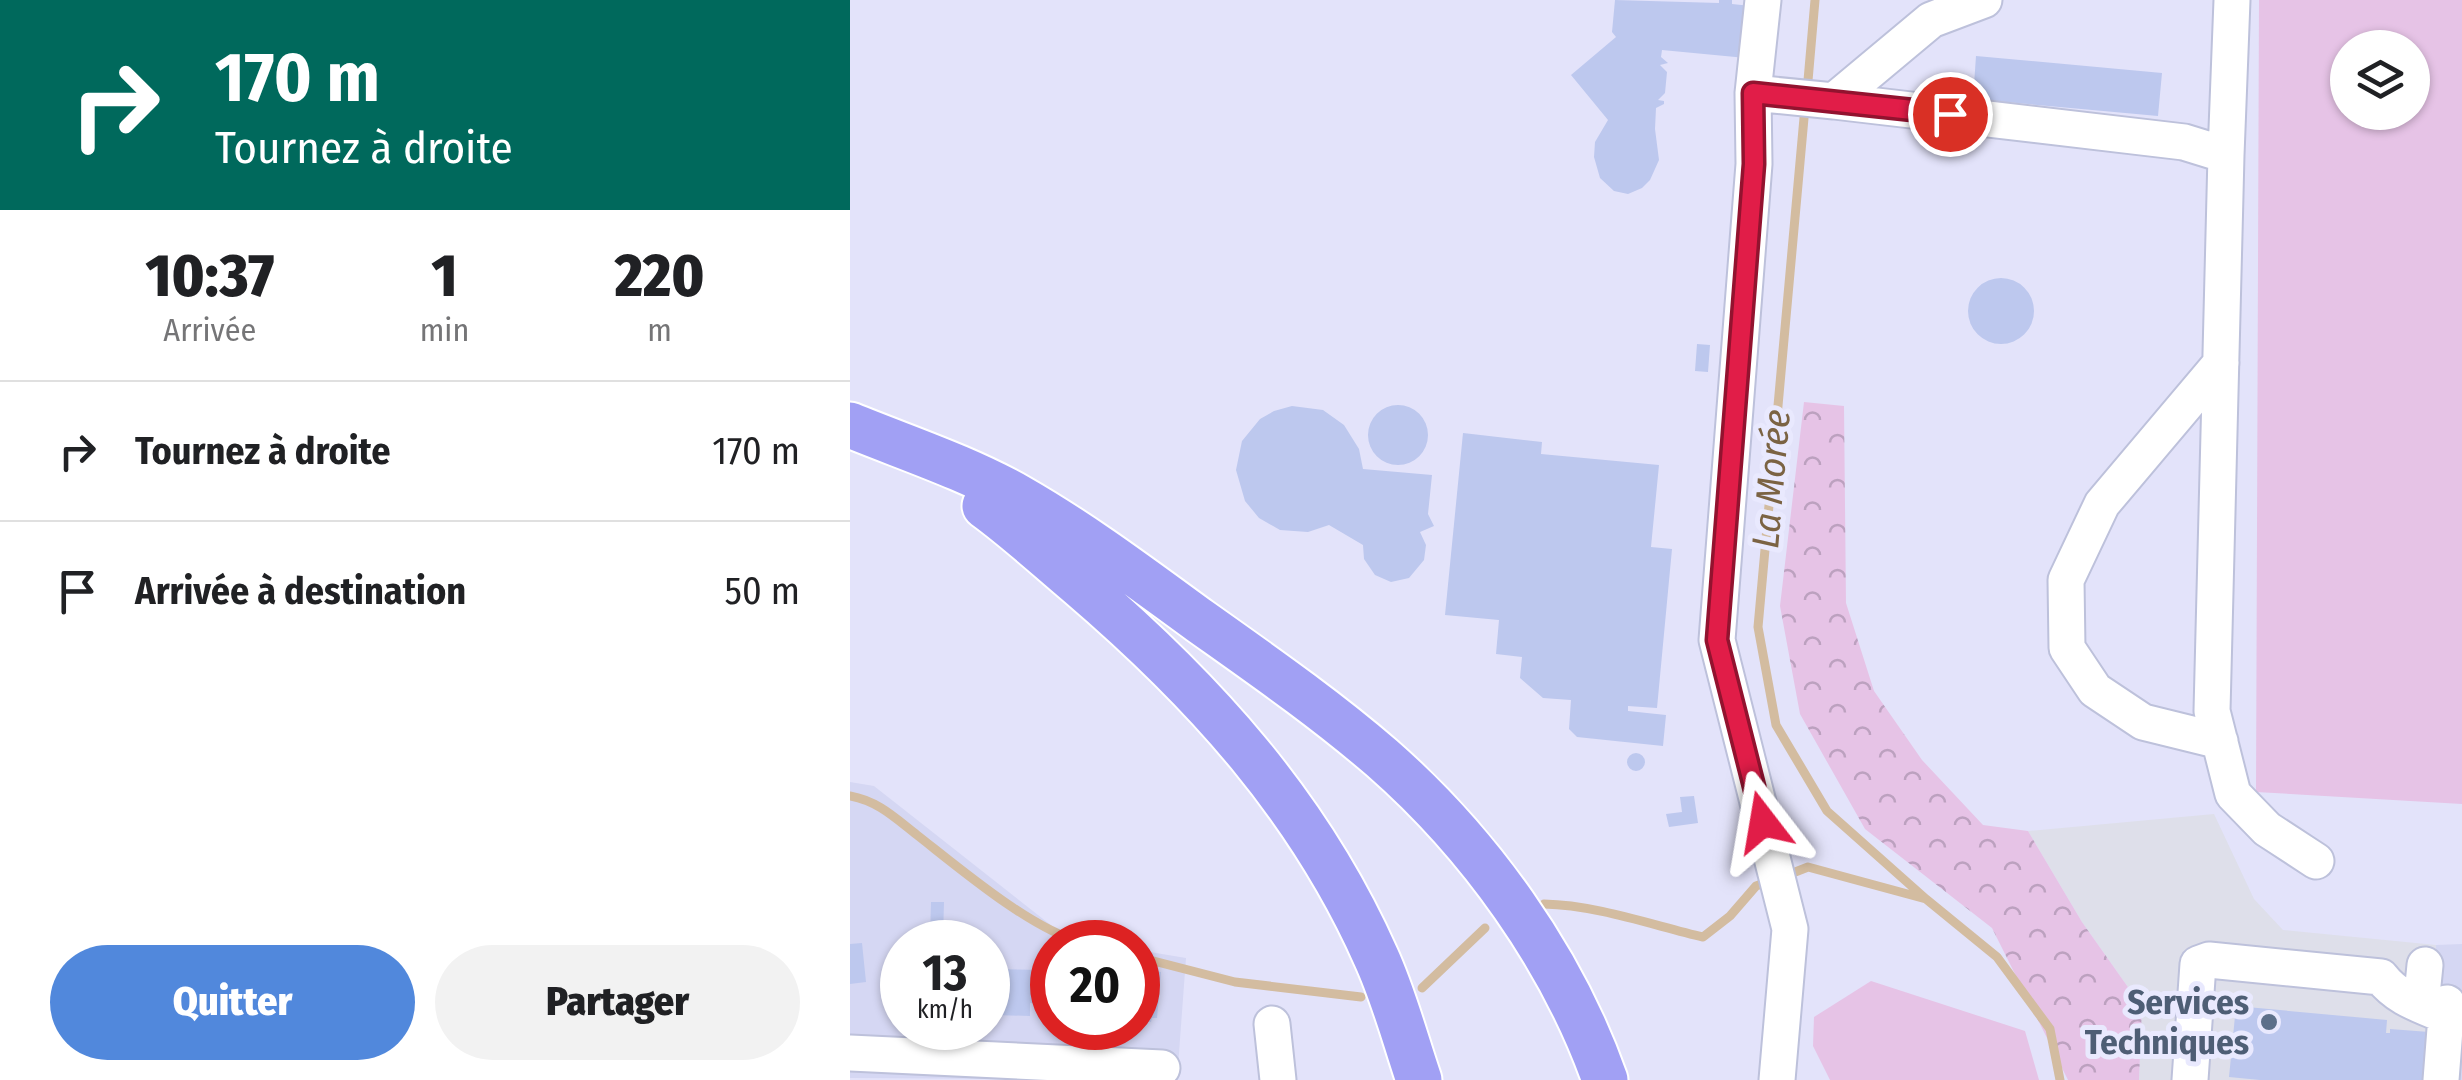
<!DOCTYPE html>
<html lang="fr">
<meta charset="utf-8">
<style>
:root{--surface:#fff;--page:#f2f2f2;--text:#202124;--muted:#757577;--line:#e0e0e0;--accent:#5188dc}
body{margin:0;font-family:"Fira Sans Condensed",sans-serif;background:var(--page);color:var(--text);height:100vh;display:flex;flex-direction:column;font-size:38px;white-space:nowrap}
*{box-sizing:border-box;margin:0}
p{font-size:32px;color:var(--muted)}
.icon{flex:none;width:55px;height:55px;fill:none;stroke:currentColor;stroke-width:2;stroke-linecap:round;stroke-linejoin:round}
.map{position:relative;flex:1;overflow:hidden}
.drawer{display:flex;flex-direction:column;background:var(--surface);width:850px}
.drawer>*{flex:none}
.guide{background:#00695c;color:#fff;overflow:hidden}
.fabs{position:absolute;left:1480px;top:30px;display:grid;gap:20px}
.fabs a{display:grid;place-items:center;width:100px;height:100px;border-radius:50%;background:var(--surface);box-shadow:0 2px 8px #0004;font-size:50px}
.speed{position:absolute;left:30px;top:920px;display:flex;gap:20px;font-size:50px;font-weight:700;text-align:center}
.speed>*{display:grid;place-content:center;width:130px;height:130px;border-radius:50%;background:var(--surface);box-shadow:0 2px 8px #0004;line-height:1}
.speed small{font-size:25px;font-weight:400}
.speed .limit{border:15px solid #d22;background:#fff;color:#111}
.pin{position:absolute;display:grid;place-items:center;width:85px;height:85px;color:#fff;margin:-42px;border:5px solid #fff;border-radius:50%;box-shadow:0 2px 10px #0007}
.me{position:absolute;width:110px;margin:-55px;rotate:346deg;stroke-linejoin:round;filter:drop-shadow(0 0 8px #0008)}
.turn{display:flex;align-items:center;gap:35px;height:210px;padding:0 50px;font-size:45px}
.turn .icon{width:130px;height:130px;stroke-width:2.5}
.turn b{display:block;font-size:70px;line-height:85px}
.eta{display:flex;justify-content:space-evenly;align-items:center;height:170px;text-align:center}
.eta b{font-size:60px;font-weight:800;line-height:70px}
.action{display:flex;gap:20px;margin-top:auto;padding:20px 50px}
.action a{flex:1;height:115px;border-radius:60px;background:var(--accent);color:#fff;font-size:40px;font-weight:800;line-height:115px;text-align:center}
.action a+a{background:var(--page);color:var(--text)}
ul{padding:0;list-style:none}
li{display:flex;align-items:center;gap:30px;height:140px;padding:0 50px;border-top:2px solid var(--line)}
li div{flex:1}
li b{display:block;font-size:38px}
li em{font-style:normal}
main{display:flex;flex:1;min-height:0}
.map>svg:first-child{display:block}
</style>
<main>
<section class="drawer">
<div class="guide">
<div class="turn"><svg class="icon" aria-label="right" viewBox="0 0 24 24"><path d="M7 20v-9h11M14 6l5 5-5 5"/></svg><div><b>170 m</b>Tournez à droite</div></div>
</div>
<div class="eta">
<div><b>10:37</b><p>Arrivée</p></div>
<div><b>1</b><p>min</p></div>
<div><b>220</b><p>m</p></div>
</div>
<ul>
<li><svg class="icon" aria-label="right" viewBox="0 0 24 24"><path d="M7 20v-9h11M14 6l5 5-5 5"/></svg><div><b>Tournez à droite</b></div><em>170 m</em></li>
<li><svg class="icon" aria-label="arrive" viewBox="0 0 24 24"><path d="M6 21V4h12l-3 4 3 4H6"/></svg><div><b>Arrivée à destination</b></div><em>50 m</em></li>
</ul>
<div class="action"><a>Quitter</a><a>Partager</a></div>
</section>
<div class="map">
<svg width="1612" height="1080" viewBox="0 0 1612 1080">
<defs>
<pattern id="forest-crowns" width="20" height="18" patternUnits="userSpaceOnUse" patternTransform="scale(2.5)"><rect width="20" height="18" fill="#e6c3e6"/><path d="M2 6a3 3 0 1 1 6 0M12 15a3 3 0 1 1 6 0" fill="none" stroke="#bca1bf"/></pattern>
</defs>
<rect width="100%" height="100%" fill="#e3e3fa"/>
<path fill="#d5d7f3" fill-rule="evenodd" d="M0,782L24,786L216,937L247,942H202V1028H288V950L336,958L327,1080L0,1078ZM52,942H138V1028H52Z
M1612,944V1080H1574L1586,945Z"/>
<path fill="#dedfea" d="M1364,814L1404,899L1433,930L1586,945L1574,1080H1289L1292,1007L1232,922L1178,831Z"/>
<path fill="url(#forest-crowns)" d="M954,402L994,406L996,603L1024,691L1072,760L1133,825L1178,831L1232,922L1292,1007L1289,1080H1218L1142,928L1015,829L950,714L930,606Z"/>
<path fill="#e6c3e6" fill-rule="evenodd" d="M1409,0H1612V804L1406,792ZM1498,48H1562V112H1498Z
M1021,981L1175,1031L1189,1080H980L963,1046L964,1017Z"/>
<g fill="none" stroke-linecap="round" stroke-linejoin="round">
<path stroke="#d3bca0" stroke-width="9" d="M957,92L965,0
M955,107L908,627L926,725L977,811L1076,899
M0,796C28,801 45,818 67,835C108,867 182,930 231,942
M935,876L958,867L1076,899L1147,957L1200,1029L1210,1080
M694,904C746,905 802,925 853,937L880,916L906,886L920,881
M288,957L385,982L511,997
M572,988L635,928"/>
</g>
<path fill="#bdc8ee" d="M765,0L869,3V0H882V4L901,6L896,58L812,50L811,57L818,63L810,65L817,72L815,93L808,100L814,101V104L806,108L805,129L809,160L800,180L792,188L778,194L764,191L750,178L744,157L745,142L758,120L721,75L766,37L762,32Z
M1126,56L1312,73L1308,116L1123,99Z
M1118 311a33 33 0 1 1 66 0a33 33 0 1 1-66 0Z
M847,344L860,345L858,372L845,371Z
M518 435a30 30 0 1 1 60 0a30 30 0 1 1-60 0Z
M442,406L473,410L494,425L509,449L513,469L582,475L578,514L584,526L570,532L576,545L574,560L559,578L541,582L525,575L514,559L513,545L479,525L458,532L430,530L409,518L395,501L386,470L392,441L410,419L424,411Z
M613,433L692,442L691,454L809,465L801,547L822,549L807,708L778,706V711L816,715L813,746L727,737L719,729L721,700L693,698L670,678L672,657L646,654L649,620L595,615Z
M777 762a9 9 0 1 1 18 0a9 9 0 1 1-18 0Z
M844,796L848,823L819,827L816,814L832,812L830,797Z
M81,902H94L93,937H80Z
M12,943L16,982L0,984V944Z
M37,963L52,964V1011L35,1010Z
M288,968L311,972L307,1018H302L301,1022L288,1021Z
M144,969L192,970L190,1003H180V1016L143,1015Z
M1386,1006L1537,1020L1536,1033H1540V1029L1579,1032L1575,1080H1410L1379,1077Z
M253,1028H276L273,1042L247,1043Z"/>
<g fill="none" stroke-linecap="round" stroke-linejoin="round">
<defs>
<path id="minor" d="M913,0L903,93L904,164L867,640L940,929L927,1080
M1134,0L1081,20L984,101L1334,142L1376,155L1382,0
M903,93L984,101
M1376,155L1362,711L1383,794L1417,829L1466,861
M1370,741L1293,722L1245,690L1217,648L1216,580L1252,504L1371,363
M1571,1005L1575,965
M422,1024L428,1080
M0,1053L312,1068
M1340,1080L1348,964L1359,960L1531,977C1548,999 1571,1005 1596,1016
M1591,1080L1597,1003"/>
<path id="major" d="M0,425C56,448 115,467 168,497C231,533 291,578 350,621C412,665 474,708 532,758C629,843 712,958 755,1080
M135,506C168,530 198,558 229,584C354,691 459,806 526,957C544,996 555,1039 569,1080"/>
</defs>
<use href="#minor" stroke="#bdc1db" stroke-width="39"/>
<use href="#major" stroke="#fff" stroke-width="49"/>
<use href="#minor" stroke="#fff" stroke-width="35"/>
<use href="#major" stroke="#a1a0f4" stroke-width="45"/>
</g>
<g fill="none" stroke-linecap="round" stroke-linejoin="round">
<defs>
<path id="route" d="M913,822L867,640L904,164L903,93L1100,114"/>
</defs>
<use href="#route" stroke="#92132f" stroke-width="25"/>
<use href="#route" stroke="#e11d48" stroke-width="18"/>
</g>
<circle fill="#5c6f8a" stroke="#e9e9fe" stroke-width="4" cx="1419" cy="1022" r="10"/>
<g text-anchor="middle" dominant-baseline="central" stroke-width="10" stroke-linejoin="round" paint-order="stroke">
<g font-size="35" font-weight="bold" fill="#4e5e75" stroke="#e9e9fe" text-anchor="end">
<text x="1399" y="1002">Services<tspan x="1399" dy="40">Techniques</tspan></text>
</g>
<g font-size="38" font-style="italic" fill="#7b6343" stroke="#e9e9fe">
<text transform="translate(921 479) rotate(-85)">La Morée</text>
</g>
</g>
</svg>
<div class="fabs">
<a><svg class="icon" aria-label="layers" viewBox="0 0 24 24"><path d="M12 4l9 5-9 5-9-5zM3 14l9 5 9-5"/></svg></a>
</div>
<div class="speed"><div>13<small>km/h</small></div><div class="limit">20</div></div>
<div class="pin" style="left:1100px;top:114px;background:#d93025"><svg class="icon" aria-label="arrive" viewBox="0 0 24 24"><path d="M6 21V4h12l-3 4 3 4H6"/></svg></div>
<svg class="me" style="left:913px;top:822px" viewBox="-20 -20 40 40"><path d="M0-17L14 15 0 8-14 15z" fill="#e11d48" stroke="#fff" stroke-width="4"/></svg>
</div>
</main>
